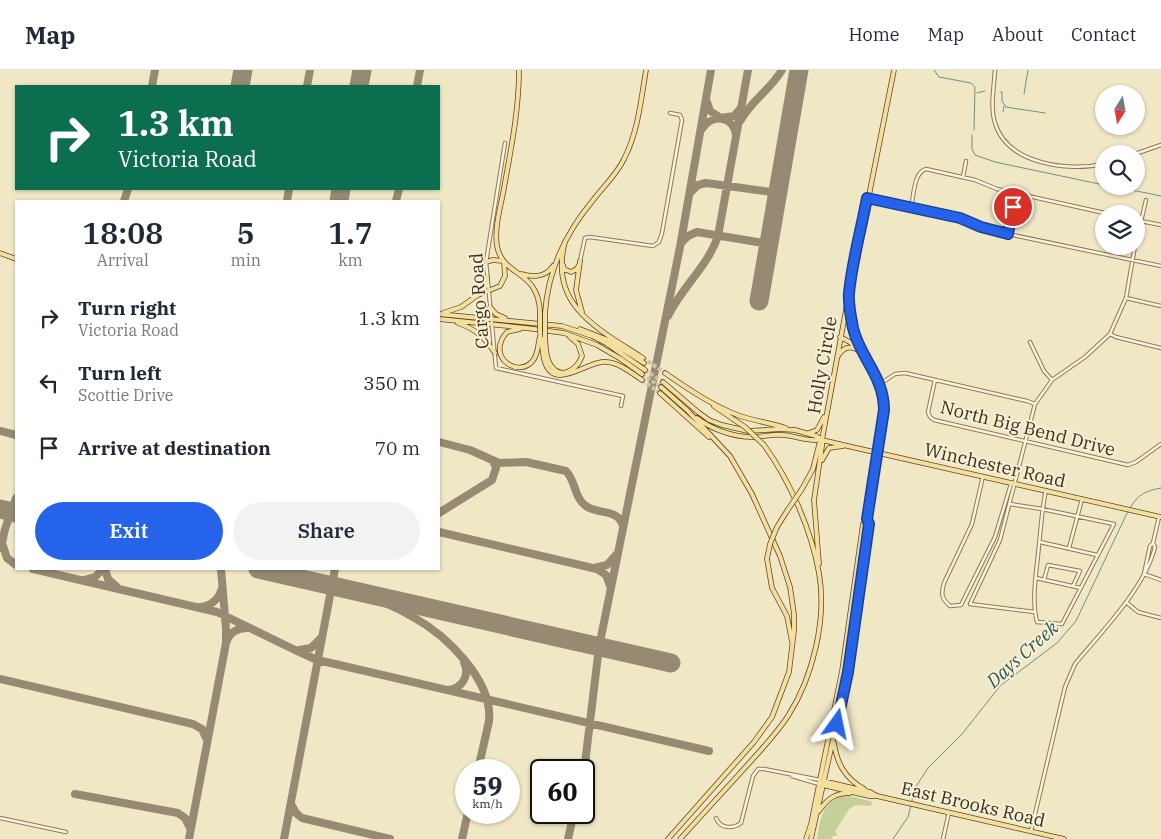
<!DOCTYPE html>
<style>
:root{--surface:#fff;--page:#f2f2f3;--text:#1f2937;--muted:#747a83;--line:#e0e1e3;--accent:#2563eb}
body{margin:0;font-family:"IBM Plex Serif",serif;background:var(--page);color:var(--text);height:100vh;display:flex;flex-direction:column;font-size:19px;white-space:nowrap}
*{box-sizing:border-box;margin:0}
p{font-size:16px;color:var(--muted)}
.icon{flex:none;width:28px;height:28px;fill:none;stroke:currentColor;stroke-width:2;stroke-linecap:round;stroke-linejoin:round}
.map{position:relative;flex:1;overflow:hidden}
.details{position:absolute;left:15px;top:130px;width:425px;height:370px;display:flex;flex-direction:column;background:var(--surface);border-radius:0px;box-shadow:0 1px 4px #0004}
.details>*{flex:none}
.top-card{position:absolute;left:15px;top:15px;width:425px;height:105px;border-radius:0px;box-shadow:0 1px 4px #0004;background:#0b6e4f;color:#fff;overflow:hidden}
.needle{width:32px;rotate:191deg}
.tools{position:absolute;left:1095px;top:15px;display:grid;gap:10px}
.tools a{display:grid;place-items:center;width:50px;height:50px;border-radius:50%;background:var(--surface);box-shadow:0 1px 4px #0004;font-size:25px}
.speed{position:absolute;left:455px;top:689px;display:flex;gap:10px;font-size:25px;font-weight:700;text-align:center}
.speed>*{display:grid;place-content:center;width:65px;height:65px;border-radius:50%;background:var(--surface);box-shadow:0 1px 4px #0004;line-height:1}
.speed small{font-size:12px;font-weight:400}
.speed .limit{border:2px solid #111;border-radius:8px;background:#fff;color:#111}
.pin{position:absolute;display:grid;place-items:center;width:42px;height:42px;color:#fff;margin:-21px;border:2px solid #fff;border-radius:50%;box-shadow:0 1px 5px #0007}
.me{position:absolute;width:55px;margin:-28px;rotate:12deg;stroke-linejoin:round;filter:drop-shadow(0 0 4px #0008)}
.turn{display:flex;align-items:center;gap:18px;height:105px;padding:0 20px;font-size:22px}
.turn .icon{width:65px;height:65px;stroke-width:2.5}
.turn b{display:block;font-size:35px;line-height:42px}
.eta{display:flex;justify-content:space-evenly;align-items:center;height:85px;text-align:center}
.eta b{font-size:30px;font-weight:600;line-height:35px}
.button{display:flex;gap:10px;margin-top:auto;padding:10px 20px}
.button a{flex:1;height:58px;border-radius:30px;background:var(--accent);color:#fff;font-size:20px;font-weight:600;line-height:58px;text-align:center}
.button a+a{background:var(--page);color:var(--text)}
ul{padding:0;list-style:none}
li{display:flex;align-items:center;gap:15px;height:65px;padding:0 20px}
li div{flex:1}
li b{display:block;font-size:19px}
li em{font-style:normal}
header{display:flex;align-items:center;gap:30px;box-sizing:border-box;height:70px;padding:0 25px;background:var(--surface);border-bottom:1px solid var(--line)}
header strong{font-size:24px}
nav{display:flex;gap:28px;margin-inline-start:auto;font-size:18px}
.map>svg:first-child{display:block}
</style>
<header>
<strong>Map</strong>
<nav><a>Home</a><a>Map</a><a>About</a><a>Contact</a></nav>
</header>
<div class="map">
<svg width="1161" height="769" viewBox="0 0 1161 769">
<rect width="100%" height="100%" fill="#f0e7c5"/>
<path fill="#c5cf98" d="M846,725L873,732L870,736L856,735L849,739L835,762L837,764L836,766H833L831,769H817C821,747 822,731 846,725Z"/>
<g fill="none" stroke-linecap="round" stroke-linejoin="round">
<path stroke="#6d938c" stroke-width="1" d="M934,0L939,7L971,13L975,17L974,60
M1000,22H1002V31L1006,37L1045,43
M977,23L985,21
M1024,24L1028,0
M1003,42L1004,36
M972,65V79L975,85L995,92L1104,115
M1112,116L1161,126
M1130,438C1138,424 1146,421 1161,418
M893,769L908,747L915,718L928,698L962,664L1000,616L1057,573L1076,551L1128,441"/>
<path stroke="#968b72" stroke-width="8" d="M152,16L155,0
M307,16L310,0
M417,16L420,0
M707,32L710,41L721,48L734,46L740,39
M741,50C750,32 771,19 782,0
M702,59C712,43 733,46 736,65
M690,123L698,115L706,113L778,123
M124,131L128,119
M287,131L289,119
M396,131L399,119
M681,173L688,166L697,162L769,174
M668,246C682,217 708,196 718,166L748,0
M0,361L16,365
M439,372L470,380L499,393L526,392L566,401C576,411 574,428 586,436C598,445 618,438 623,456
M439,443L492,410L496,398L493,391
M439,462L597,499L606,505L610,516
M2,473L7,488L16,495
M1,478L5,459L16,428
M594,498L607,495L617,484
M33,499L217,542L295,580L317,590L335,594L709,681
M105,499L108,509L117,517
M221,499L226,559V571
M84,510L95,507L103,499
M350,520C372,527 393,535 413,547C446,565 493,610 489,651L478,700
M200,537C211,536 219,529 222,518
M299,580L311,578L321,568
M0,609L193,654L202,659L207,670
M448,620C463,618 470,605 464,592
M584,702L599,577L680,177L711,0
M75,724L178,743L185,748L190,758
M291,734L296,743L302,748L390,769
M189,769L226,573C229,563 237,558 248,558
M284,769L335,499
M462,769L468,742
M568,769L574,742"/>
<path stroke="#968b72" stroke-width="19" d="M240,16L243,0
M359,16L362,0
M339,131L341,119
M759,231L799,0
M0,439L16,443
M258,499L671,593"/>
<path stroke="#ccc2a4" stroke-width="4" stroke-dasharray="4 2" stroke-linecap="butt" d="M643,288L665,303
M645,300L663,312
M642,304L661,317
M642,310L660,323"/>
<defs>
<path id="minor" d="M995,0C994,17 990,37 995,53C1007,94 1068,102 1104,94
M505,73L486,192L496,298L623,326L621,336
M1135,84L1161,75
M963,107L966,91
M868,128L960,148L981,157L1008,164L1161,196
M911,138C914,126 913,103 926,99L975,110L997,119L1015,123L1109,144
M1136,150L1161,155
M1008,164L1015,123
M1136,173L1146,130
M580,191L585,168L590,167L653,176L659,172L662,163L682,50L680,45L670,43
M1126,228L1161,236
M1110,264L1116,267L1161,278
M1030,272L1044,301L1052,310
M935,310L928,342L930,347L934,350L1128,395L1136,392L1161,374
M880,314L895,304L905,303L1027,331L1035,334
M983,406L972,454L944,513C941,524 941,528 950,536L961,535L995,467L1011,414
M1010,434L1042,439L1114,454L1062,554L1037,552C1031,528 1037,499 1039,475C1041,456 1042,438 1046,420
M1040,472L1097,485
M1069,478L1082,429
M1144,504L1150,476L1153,473
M1144,504L1161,510
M1036,508L1081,518
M1044,510L1048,495L1080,501L1073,516
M1126,532L1138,542L1161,548
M1035,542L970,534L1000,470L1035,334L1052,310L1085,287L1110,264L1126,228L1135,176
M792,706L819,714
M0,748L66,762
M716,748C720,759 733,759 741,753L753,706L758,699H764L820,710
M1031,761L1065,617L1075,594C1102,561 1145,518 1155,477L1153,473L1159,447
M943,769L949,742"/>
<path id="major" d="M519,0C519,40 511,79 504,118C501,136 494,157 497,176C503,208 539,199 540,243
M565,172C548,235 598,259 643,288
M0,183L16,189
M580,191L576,220L582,242
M486,192L493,190L503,191
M563,195L564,199L571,202L577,199L579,195
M521,204C533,207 545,208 553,196
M480,223L485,217L487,207
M490,237L496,244L505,248
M443,243L461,237L478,225L500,216L505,206L504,192
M545,243C548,200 566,162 594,129C604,116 617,104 624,89C638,62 641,30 646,0
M439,244L562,256L592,266L606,273L645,300
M439,249L526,258L564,263L597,275L621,289L642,304
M458,253C476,259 485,268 495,283
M853,258L851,262L855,274
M520,259L507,262C484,288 521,310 534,289C538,283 538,274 540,266
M580,259L608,270L644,293
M540,262C542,270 542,280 544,289C553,325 588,289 607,292C620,293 631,303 642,310
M545,267C546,275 545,286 550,294C560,311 577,300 582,286L578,274L570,267
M862,280L853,258L849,225L894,0
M838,286C843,278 849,275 858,280
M665,303C688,319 713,336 740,346C755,351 771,353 786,358
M663,312L698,342L709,350L722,355L748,361L780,359L795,360L816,366L822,370L852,377L1161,447
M661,317L687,340
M660,323L709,367
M714,336L733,349
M697,348C711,359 733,367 752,367C762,367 772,364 783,365C796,366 809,372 822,370
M809,363L817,360L824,347
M822,390L829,378L843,376
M802,419L813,399L819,375L822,370
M777,457L787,441
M767,489L772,518L787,546L792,572
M819,494L814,430L822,376V370L848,229
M834,673C837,694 845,708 864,719
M823,711L870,722L877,726L1064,769
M823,715L869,726H877
M819,741C827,729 835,723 850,723
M668,769L754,672L772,647L789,602L794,561V544L790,517L780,486L752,424L730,386L687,340
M680,769C701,746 721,724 742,701C758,683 775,666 788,646C813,607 827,549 819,503C811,459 790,411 764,375
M806,769L811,754L842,601L863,454L867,449
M811,769L848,602L869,454L867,449L884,340C884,310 868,279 840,267"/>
</defs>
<use href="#minor" stroke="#8d795a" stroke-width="4.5"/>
<use href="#major" stroke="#5a462e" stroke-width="5.5"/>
<use href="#minor" stroke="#faf3d9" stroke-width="2.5"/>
<use href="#major" stroke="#f5df9c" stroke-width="4"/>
<defs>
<path id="major-bridge" d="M540,243V262
M545,243V267
M733,349L745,357L764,375
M787,441L802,419
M767,489L770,474L777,457"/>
</defs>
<use href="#major-bridge" stroke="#5a462e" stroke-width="5.5" stroke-linecap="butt"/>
<use href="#major-bridge" stroke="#f5df9c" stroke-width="4"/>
</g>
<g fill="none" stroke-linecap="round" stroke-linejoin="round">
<defs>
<path id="route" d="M837,654L848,602L869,454L867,449L884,340C884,306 860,288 853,258C851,248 848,233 849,223C852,192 861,160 867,128L960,148L981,157L1008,164L1013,137"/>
</defs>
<use href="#route" stroke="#184099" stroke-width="12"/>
<use href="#route" stroke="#2563eb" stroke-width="9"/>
</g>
<g text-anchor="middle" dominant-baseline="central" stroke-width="4" stroke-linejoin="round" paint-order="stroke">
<g font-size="18" fill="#3c2f1f" stroke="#f7f0d5">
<text transform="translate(479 231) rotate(-94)">Cargo Road</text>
<text transform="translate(822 295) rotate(-80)">Holly Circle</text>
<text transform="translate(1028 358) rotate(14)">North Big Bend Drive</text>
<text transform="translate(995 395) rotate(13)">Winchester Road</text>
<text transform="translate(973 734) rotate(13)">East Brooks Road</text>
</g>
<g font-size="19" font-style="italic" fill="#2d5c5c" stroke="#f7f0d5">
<text transform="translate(1022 584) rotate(-42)">Days Creek</text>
</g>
</g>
</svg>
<div class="tools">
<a><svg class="needle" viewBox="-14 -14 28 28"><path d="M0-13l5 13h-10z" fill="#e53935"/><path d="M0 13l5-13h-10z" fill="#747a83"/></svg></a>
<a><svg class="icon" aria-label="search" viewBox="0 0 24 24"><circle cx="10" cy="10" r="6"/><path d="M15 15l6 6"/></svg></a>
<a><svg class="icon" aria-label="layers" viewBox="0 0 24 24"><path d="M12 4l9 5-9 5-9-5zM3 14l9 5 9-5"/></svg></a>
</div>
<div class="speed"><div>59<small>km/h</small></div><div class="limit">60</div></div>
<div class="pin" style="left:1013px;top:137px;background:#d93025"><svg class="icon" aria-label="arrive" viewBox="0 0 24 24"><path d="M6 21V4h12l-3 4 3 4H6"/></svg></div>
<svg class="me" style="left:837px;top:654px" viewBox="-20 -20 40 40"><path d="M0-17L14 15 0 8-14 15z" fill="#2563eb" stroke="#fff" stroke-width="4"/></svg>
<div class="top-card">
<div class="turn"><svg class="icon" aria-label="right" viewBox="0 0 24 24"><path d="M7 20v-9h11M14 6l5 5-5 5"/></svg><div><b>1.3 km</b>Victoria Road</div></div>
</div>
<section class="details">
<div class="eta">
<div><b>18:08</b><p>Arrival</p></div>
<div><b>5</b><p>min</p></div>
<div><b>1.7</b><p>km</p></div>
</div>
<ul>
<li><svg class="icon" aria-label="right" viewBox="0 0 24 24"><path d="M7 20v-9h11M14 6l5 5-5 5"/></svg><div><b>Turn right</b><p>Victoria Road</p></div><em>1.3 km</em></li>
<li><svg class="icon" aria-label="left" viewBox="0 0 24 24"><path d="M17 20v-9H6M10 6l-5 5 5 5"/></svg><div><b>Turn left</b><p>Scottie Drive</p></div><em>350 m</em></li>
<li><svg class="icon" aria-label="arrive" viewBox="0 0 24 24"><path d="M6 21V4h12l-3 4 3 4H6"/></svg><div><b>Arrive at destination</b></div><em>70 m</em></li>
</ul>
<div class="button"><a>Exit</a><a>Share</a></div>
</section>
</div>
